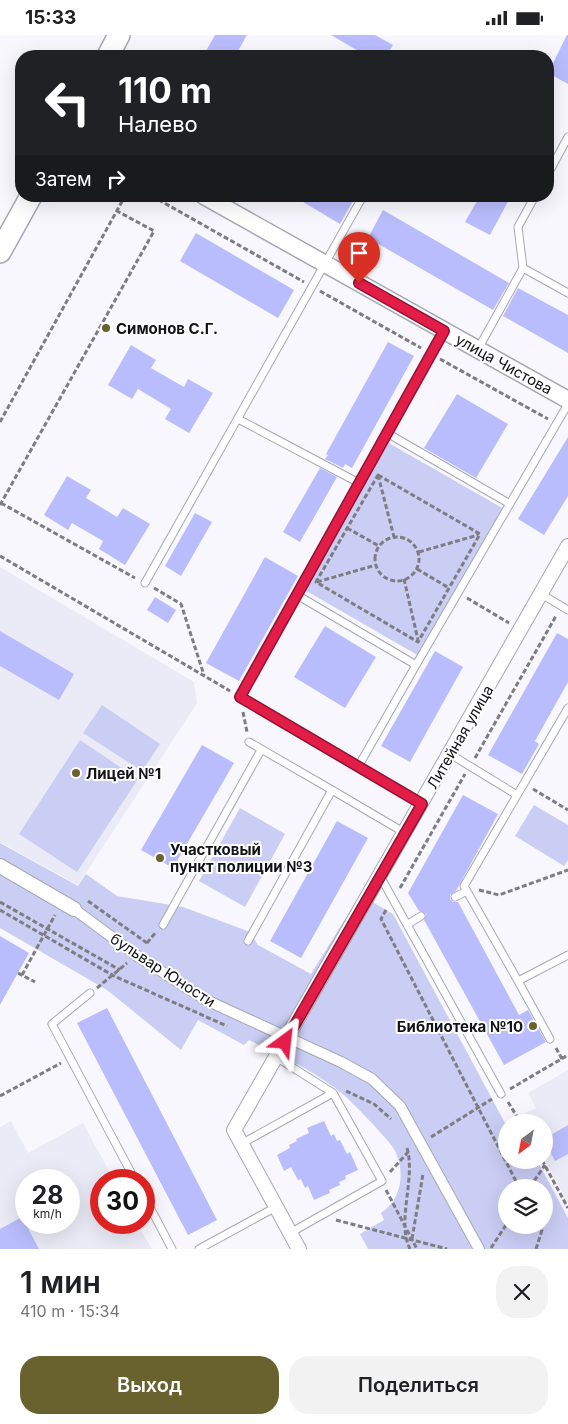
<!DOCTYPE html>
<html lang="ru">
<meta charset="utf-8">
<style>
:root{--surface:#fff;--page:#f2f2f2;--text:#202124;--muted:#757577;--accent:#69622e}
body{margin:0;font-family:Inter,sans-serif;background:var(--page);color:var(--text);height:100vh;display:flex;flex-direction:column;font-size:19px;white-space:nowrap}
*{box-sizing:border-box;margin:0}
p{font-size:16px;color:var(--muted)}
.icon{flex:none;width:28px;height:28px;fill:none;stroke:currentColor;stroke-width:2;stroke-linecap:round;stroke-linejoin:round}
.map{position:relative;height:1214px;overflow:hidden}
.details{display:flex;flex-direction:column;background:var(--surface);flex:1}
.details>*{flex:none}
.top-card{position:absolute;left:15px;top:15px;width:539px;height:152px;border-radius:20px;box-shadow:0 5px 20px #0002;background:#202124;color:#fff;overflow:hidden}
.needle{width:32px;rotate:212deg}
.fabs{position:absolute;left:498px;top:1079px;display:grid;gap:10px}
.fabs a{display:grid;place-items:center;width:55px;height:55px;border-radius:50%;background:var(--surface);box-shadow:0 5px 20px #0002;font-size:25px}
.speed{position:absolute;left:15px;top:1134px;display:flex;gap:10px;font-size:25px;font-weight:700;text-align:center}
.speed>*{display:grid;place-content:center;width:65px;height:65px;border-radius:50%;background:var(--surface);box-shadow:0 5px 20px #0002;line-height:1}
.speed small{font-size:12px;font-weight:400}
.speed .limit{border:8px solid #d22;background:#fff;color:#111}
.pin{position:absolute;display:grid;place-items:center;width:42px;height:42px;color:#fff;margin:-51px -21px;border-radius:50% 50% 50% 0;rotate:-45deg;box-shadow:0 0 5px #0007}
.pin .icon{rotate:45deg}
.me{position:absolute;width:55px;margin:-28px;rotate:30deg;stroke-linejoin:round;filter:drop-shadow(0 0 4px #0008)}
.turn{display:flex;align-items:center;gap:18px;height:105px;padding:0 20px;font-size:22px}
.turn .icon{width:65px;height:65px;stroke-width:2.5}
.turn b{display:block;font-size:35px;line-height:42px}
.then{display:flex;align-items:center;height:48px;padding:0 20px;background:#0003;gap:10px;font-size:19px}
.round{display:grid;place-items:center;flex:none;width:52px;height:52px;border-radius:20px;background:var(--page)}
.headline{display:flex;align-items:center;justify-content:space-between;height:85px;padding:0 20px}
h1{font-size:30px;font-weight:600;line-height:38px}
.action{display:flex;gap:10px;margin-top:auto;padding:10px 20px}
.action a{flex:1;height:58px;border-radius:20px;background:var(--accent);color:#fff;font-size:20px;font-weight:600;line-height:58px;text-align:center}
.action a+a{background:var(--page);color:var(--text)}
.status{display:flex;justify-content:space-between;align-items:center;height:35px;padding:0 25px;background:var(--surface);direction:ltr}
.status svg{height:14px;fill:currentColor}
.map>svg:first-child{display:block}
</style>
<div class="status"><b>15:33</b><svg viewBox="0 0 49 12"><path d="M0 12V9h3v3zM5 12V6h3v6zM10 12V3h3v9zM15 12V0h3v12zM26 1h20v11H26zM47 4h2v5h-2z"/></svg></div>
<div class="map">
<svg width="568" height="1214" viewBox="0 0 568 1214">
<rect width="100%" height="100%" fill="#f7f7fd"/>
<path fill="#eaebf7" fill-rule="evenodd" d="M0,532L194,647L197,668L78,850L0,807Z
M568,1035V1168L544,1123V1088L525,1087L521,1080L536,1073L528,1058Z
M11,1086L28,1118L83,1088L114,1145H101V1188H137L152,1214H0V1092ZM26,1145H69V1188H26Z"/>
<path fill="#cacdf4" fill-rule="evenodd" d="M387,407L504,474L419,621L303,554Z
M102,670L160,709L142,736L83,698Z
M80,705L138,744L77,837L19,799Z
M534,770L568,790V825L564,831L515,801Z
M240,773L285,799L245,872L199,846Z
M0,808L78,851L86,839L117,861L183,872L250,897L258,910L311,939L360,860L393,879L506,1090V1125H537L568,1183V1214H368L360,1199L384,1185L381,1178C402,1164 406,1136 394,1114C388,1104 354,1069 345,1061C317,1037 282,1021 249,1005L244,1010L198,985L181,1015L107,955L0,893ZM506,1152H544V1190H506Z"/>
<path fill="#babdfd" d="M215,0H247L235,21H203Z
M331,0H375L393,10L386,21H367Z
M567,0H568V49L548,38Z
M293,161H356L340,189Z
M480,161H511L490,200L465,187Z
M383,175L509,248L493,275L368,203Z
M196,198L294,255L278,283L180,226Z
M518,253L568,280V318L503,281Z
M388,307L414,321L352,433L345,429L343,433L325,424L328,420L326,419Z
M131,310L156,325L151,333L184,352L188,344L213,358L189,398L165,384L171,374L138,354L132,364L108,350Z
M457,359L508,389L476,443L424,413Z
M568,402V461L544,500L518,484Z
M320,433L337,442L300,507L283,497Z
M67,441L91,455L86,463L117,482L123,473L150,489L125,530L99,514L103,506L72,488L68,495L44,480Z
M195,478L212,487L181,541L165,531Z
M265,522L298,541L239,646L206,628Z
M155,562L176,575L168,588L147,575Z
M325,591L376,622L345,673L294,642Z
M0,596L74,639L59,665L0,631Z
M557,598L568,604V647L535,706L539,709L522,739L488,720Z
M435,616L463,632L410,727L381,711Z
M202,710L234,728L173,833L141,815Z
M463,760L498,779L456,856L450,860V864L453,867H458L519,980L528,975L546,1007L504,1030L424,885L426,879L419,876L408,858Z
M337,786L368,803L301,923L270,906Z
M0,901L29,918L0,970Z
M107,973L217,1185L188,1200L77,988Z
M324,1086L331,1101L334,1099L337,1106L340,1105L347,1119L350,1117L358,1135L345,1141L346,1144L339,1147L340,1150L329,1155L330,1158L314,1165L308,1151L305,1153L301,1144L298,1145L291,1132L284,1136L277,1120L290,1113L289,1110L297,1106L296,1104L309,1098L307,1093Z
M568,1090V1119L555,1126L544,1104Z
M22,1182L39,1214H0V1194Z"/>
<g fill="none" stroke-linecap="round" stroke-linejoin="round">
<defs>
<path id="service" d="M548,139L568,102
M535,161L518,192L523,233L568,258
M478,314L523,233
M238,384L359,448L240,662L358,732
M387,398L510,469
M359,448L444,296
M145,548L363,161
M541,559L568,575
M297,560L416,630L358,732L421,769
M416,630L568,369
M568,673L464,851L518,946L568,920
M249,707L332,755
M450,719L517,760
M380,841L501,1059
M455,862L467,856
M408,889L421,881
M163,890L261,715
M248,906L332,755L405,798
M518,946L550,1004
M90,958L52,989L135,1145
M276,1022L333,1058
M241,1109L333,1058L382,1146L290,1198
M144,1161L172,1214
M199,1214L276,1172"/>
<path id="pedestrian" d="M74,874L136,920L206,965L341,1027L372,1044L400,1071L479,1214"/>
<path id="minor" d="M0,831L74,874
M299,1214L234,1095L568,511"/>
<path id="tertiary" d="M204,161L568,365"/>
<path id="primary" d="M108,21L119,0
M0,217L31,161"/>
</defs>
<use href="#service" stroke="#a6a7b5" stroke-width="9"/>
<use href="#pedestrian" stroke="#a6a7b5" stroke-width="12"/>
<use href="#minor" stroke="#a6a7b5" stroke-width="16"/>
<use href="#tertiary" stroke="#a6a7b5" stroke-width="19"/>
<use href="#primary" stroke="#a6a7b5" stroke-width="24"/>
<path stroke="#7d7d82" stroke-width="3" stroke-dasharray="5 2.5" stroke-linecap="butt" d="M152,161L304,247
M320,256L421,313
M440,324L548,384
M0,387L125,161
M378,440L480,499L418,607L316,547Z
M378,440L394,502
M1,468L135,543
M0,470L154,196L117,176
M347,493L379,511
M375 524a22 22 0 1 1 44 0a22 22 0 1 1-44 0Z
M419,517L478,500
M0,521L230,656
M417,534L449,553
M404,544L418,605
M317,547L376,530
M154,553L181,569L204,640
M467,563L509,588
M243,677L247,697
M475,723L556,581
M533,754L568,775
M400,853L465,739
M479,855L499,860L568,835
M88,866L147,908
M0,867L120,935
M0,875L114,941L227,991
M386,875L381,884L519,1152
M147,908L156,897
M18,938L35,947
M22,940L55,880
M97,953L127,928
M556,1013L562,1024
M510,1054L568,1020
M346,1056L374,1069L391,1084
M0,1061L61,1028
M508,1067L521,1088
M431,1102L492,1064
M407,1113C416,1144 396,1187 410,1214
M542,1125L568,1173
M390,1137L409,1116
M530,1152L545,1130
M386,1155L417,1214
M336,1185L447,1214
M412,1204L423,1139
M491,1213L506,1190
M536,1214L542,1195L539,1190"/>
<use href="#service" stroke="#fff" stroke-width="7"/>
<use href="#pedestrian" stroke="#fff" stroke-width="10"/>
<use href="#minor" stroke="#fff" stroke-width="14"/>
<use href="#tertiary" stroke="#fff" stroke-width="16"/>
<use href="#primary" stroke="#fff" stroke-width="21"/>
</g>
<g fill="none" stroke-linecap="round" stroke-linejoin="round">
<defs>
<path id="route" d="M285,1007L422,769L240,662L444,296L359,248"/>
</defs>
<use href="#route" stroke="#92132f" stroke-width="12"/>
<use href="#route" stroke="#e11d48" stroke-width="9"/>
</g>
<g fill="#69622e" stroke="#fff" stroke-width="2">
<circle cx="106" cy="293" r="5"/>
<circle cx="76" cy="738" r="5"/>
<circle cx="160" cy="823" r="5"/>
<circle cx="533" cy="991" r="5"/>
</g>
<g text-anchor="middle" dominant-baseline="central" stroke-width="4" stroke-linejoin="round" paint-order="stroke">
<g font-size="15" font-weight="bold" fill="#121317" stroke="#fff" text-anchor="start">
<text x="116" y="293">Симонов С.Г.</text>
<text x="86" y="738">Лицей №1</text>
<text x="170" y="814">Участковый<tspan x="170" dy="17">пункт полиции №3</tspan></text>
<text x="523" y="991" text-anchor="end">Библиотека №10</text>
</g>
<g font-size="15" fill="#121317" stroke="#fff">
<text transform="translate(504 329) rotate(29)">улица Чистова</text>
<text transform="translate(460 702) rotate(-60)">Литейная улица</text>
<text transform="translate(163 935) rotate(33)">бульвар Юности</text>
</g>
</g>
</svg>
<div class="fabs">
<a><svg class="needle" viewBox="-14 -14 28 28"><path d="M0-13l5 13h-10z" fill="#e53935"/><path d="M0 13l5-13h-10z" fill="#757577"/></svg></a>
<a><svg class="icon" aria-label="layers" viewBox="0 0 24 24"><path d="M12 4l9 5-9 5-9-5zM3 14l9 5 9-5"/></svg></a>
</div>
<div class="speed"><div>28<small>km/h</small></div><div class="limit">30</div></div>
<div class="pin" style="left:359px;top:248px;background:#d93025"><svg class="icon" aria-label="arrive" viewBox="0 0 24 24"><path d="M6 21V4h12l-3 4 3 4H6"/></svg></div>
<svg class="me" style="left:285px;top:1007px" viewBox="-20 -20 40 40"><path d="M0-17L14 15 0 8-14 15z" fill="#e11d48" stroke="#fff" stroke-width="4"/></svg>
<div class="top-card">
<div class="turn"><svg class="icon" aria-label="left" viewBox="0 0 24 24"><path d="M17 20v-9H6M10 6l-5 5 5 5"/></svg><div><b>110 m</b>Налево</div></div>
<div class="then">Затем<svg class="icon" aria-label="right" viewBox="0 0 24 24"><path d="M7 20v-9h11M14 6l5 5-5 5"/></svg></div>
</div>
</div>
<section class="details">
<div class="headline"><div><h1>1 мин</h1><p>410 m · 15:34</p></div><a class="round"><svg class="icon" aria-label="close" viewBox="0 0 24 24"><path d="M6 6l12 12M18 6L6 18"/></svg></a></div>
<div class="action"><a>Выход</a><a>Поделиться</a></div>
</section>
